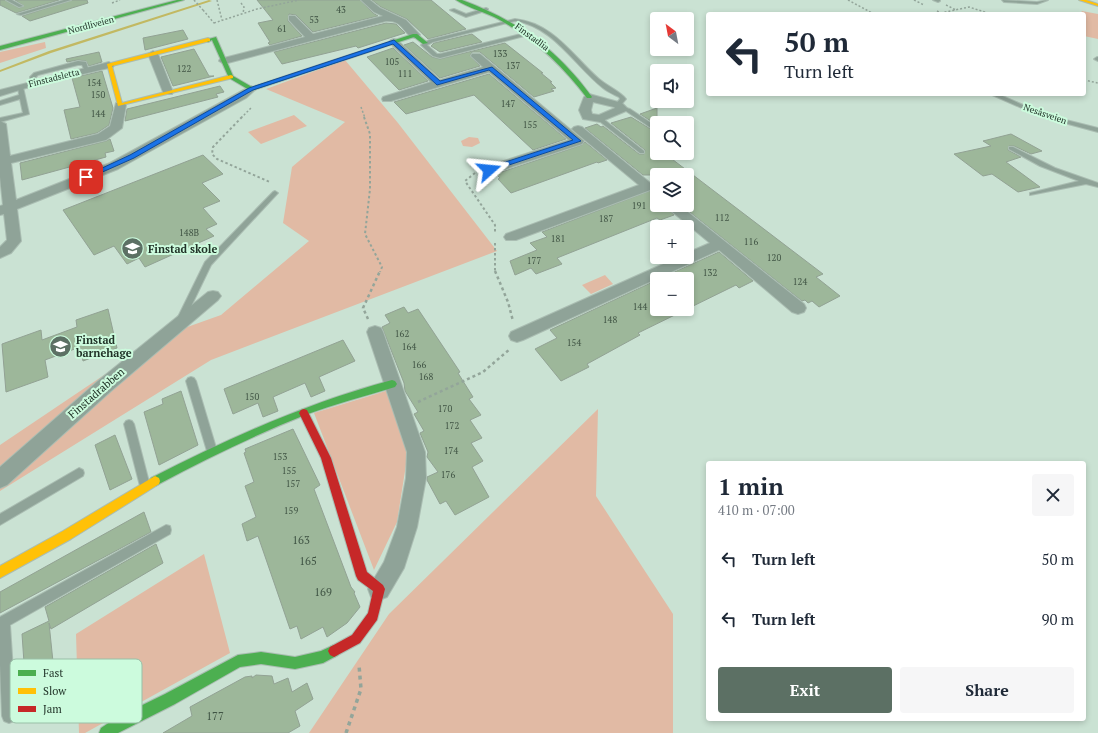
<!DOCTYPE html>
<meta charset="utf-8">
<style>
:root{--surface:#fff;--page:#f6f6f7;--text:#1f2937;--muted:#747a83;--accent:#5c7064}
body{margin:0;font-family:"PT Serif",serif;background:var(--page);color:var(--text);height:100vh;display:flex;flex-direction:column;font-size:15px;white-space:nowrap}
*{box-sizing:border-box;margin:0}
p{font-size:13px;color:var(--muted)}
.icon{flex:none;width:22px;height:22px;fill:none;stroke:currentColor;stroke-width:2;stroke-linecap:round;stroke-linejoin:round}
.map{position:relative;flex:1;overflow:hidden}
.drawer{position:absolute;left:706px;top:461px;width:380px;height:260px;display:flex;flex-direction:column;background:var(--surface);border-radius:4px;box-shadow:0 2px 6px #0003}
.drawer>*{flex:none}
.hud{position:absolute;left:706px;top:12px;width:380px;height:84px;border-radius:4px;box-shadow:0 2px 6px #0003;background:#fff;color:var(--text);overflow:hidden}
.needle{width:26px;rotate:328deg}
.controls{position:absolute;left:650px;top:12px;display:grid;gap:8px}
.controls a{display:grid;place-items:center;width:44px;height:44px;border-radius:4px;background:var(--surface);box-shadow:0 2px 6px #0003;font-size:20px}
.pin{position:absolute;display:grid;place-items:center;width:34px;height:34px;color:#fff;margin:-17px;border-radius:8px;box-shadow:0 2px 6px #0006}
.me{position:absolute;width:44px;margin:-22px;rotate:72deg;stroke-linejoin:round;filter:drop-shadow(0 0 3px #0008)}
.turn{display:flex;align-items:center;gap:14px;height:84px;padding:0 12px;font-size:18px}
.turn .icon{width:52px;height:52px;stroke-width:2.5}
.turn b{display:block;font-size:28px;line-height:34px}
.round{display:grid;place-items:center;flex:none;width:42px;height:42px;border-radius:4px;background:var(--page)}
.headline{display:flex;align-items:center;justify-content:space-between;height:68px;padding:0 12px}
h1{font-size:24px;font-weight:600;line-height:30px}
.primary-button{display:flex;gap:8px;margin-top:auto;padding:8px 12px}
.primary-button a{flex:1;height:46px;border-radius:4px;background:var(--accent);color:#fff;font-size:16px;font-weight:600;line-height:46px;text-align:center}
.primary-button a+a{background:var(--page);color:var(--text)}
ul{padding:0;list-style:none}
li{display:flex;align-items:center;gap:12px;height:60px;padding:0 12px}
li div{flex:1}
li b{display:block;font-size:15px}
li em{font-style:normal}
.map>svg:first-child{display:block}
</style>
<div class="map">
<svg width="1098" height="733" viewBox="0 0 1098 733">
<rect width="100%" height="100%" fill="#cae2d3"/>
<path fill="#e1baa4" d="M1082,11L1098,14V39L1084,36V14H1080Z
M45,42L46,48L0,63V52Z
M345,60L398,123L497,251L211,360L0,491V445L162,336L221,315L309,241L283,223L292,167L345,122L266,89Z
M294,115L307,126L261,144L248,132Z
M469,137L478,138L480,143L472,147L463,146L461,141Z
M605,275L613,284L591,294L582,285Z
M389,390L408,452L397,522L374,570L314,413Z
M598,409L596,496L673,614V733H309L389,614Z
M204,554L230,653L85,733H79L76,634Z"/>
<g fill="none" stroke-linecap="round" stroke-linejoin="round">
<path fill="#c2b962" fill-rule="evenodd" d="M209,0L212,1L51,53L0,72V70L49,51Z"/>
</g>
<path fill="#9db79a" stroke="#92a294" d="M0,0H5L19,8L24,6L15,0H59L16,13L0,5Z
M72,0H87L88,3L30,21L22,16Z
M257,0H360L373,13L378,16L313,32L296,15L289,14L288,21L302,36L270,45L268,43L270,42L258,23L273,20Z
M372,0H431L466,29L428,39L407,19L381,7Z
M386,23L396,24L405,33L358,48L356,46L282,64L274,52Z
M183,30L188,39L145,50L143,38Z
M472,34L482,42L440,52L431,46L434,43Z
M413,42L432,57L440,59L505,43L543,73H541L552,82H550L556,88L551,89L554,91L534,97L480,52H472L470,56L480,66L440,78L404,45Z
M393,48L428,81L399,90L367,57Z
M194,49L209,76H214L173,86L161,57Z
M99,52L102,62L89,66L86,61L78,60L67,62L66,59Z
M102,71L113,108L109,125L97,133L71,139L64,110L80,107L72,78Z
M489,74L566,139L533,150L474,95L406,114L394,102Z
M220,86L224,92L216,94L218,97L125,121L127,109Z
M657,108V125L640,114Z
M631,117L657,133V153H664L693,175H643L585,128L597,124L601,127L603,126L639,154H644L645,150L611,123Z
M1011,134L1042,151L1031,154L1014,146H1009L1008,150L1021,157L1006,162L1040,187L1018,192L992,174L983,176L954,154L991,146L983,141Z
M110,139L114,151L105,153L106,157L22,180L20,163L106,141Z
M585,142L607,160L598,163L597,162L511,193L498,179L500,178L496,174L582,145Z
M203,155L223,174L202,183L220,201L203,208L217,224L206,229L214,236L145,267L139,258L127,264L114,246L94,255L63,210Z
M693,175L823,274L816,277L840,296L819,307L812,301L808,303L805,300L802,301L681,205H687V177Z
M657,188V205H663L674,215L660,220L657,218L557,258L562,264L536,274L531,268L515,275L510,261L537,250L530,243L547,237L542,232Z
M719,252L753,281L739,288L736,285L687,309V279H659Z
M657,280V309H687L638,333L640,335L587,364L589,367L561,381L535,349L557,338L550,330Z
M404,307L408,313L418,309L460,372L458,373L473,397L469,399L481,415L470,420L482,438L471,443L483,461L472,467L489,497L455,515L446,501L440,504L427,480V477L438,472L427,457L428,452L420,433L424,431L414,414L418,412L405,391L404,383L382,327L390,323L385,315Z
M108,309L117,348L83,361L80,347L45,360L48,377L6,392L2,344L41,330L42,340L77,327L76,320Z
M343,340L355,361L319,377L325,391L311,397L305,383L273,397L278,411L263,417L258,403L233,414L224,389Z
M181,391L198,445L159,465L144,412L163,404L162,399Z
M293,429L320,485L314,489L351,587L355,592L354,593L360,607L347,623L327,637L323,627L301,639L297,626L290,629L258,536L247,541L242,524L256,517L245,486L254,482L244,453L246,452L245,449Z
M115,435L132,479L110,490L95,445Z
M144,512L151,532L0,613V592Z
M156,544L163,563L51,629L49,623L56,691L27,706L22,634L49,621L45,607Z
M256,675L272,676L274,684L288,678L292,692L307,683L313,699L295,711L300,726L288,733H163L192,716L190,707L245,677L252,676V678Z"/>
<g fill="none" stroke-linecap="round" stroke-linejoin="round">
<defs>
<path id="lane" d="M6,0H12L23,6L19,7Z
M64,0H71L21,15L17,14Z
M933,0H940V1L938,2Z
M1002,0L1037,2L1048,0L1037,4L1004,2Z
M486,8L488,9V10L466,17L450,10L454,9L466,14Z
M515,19C553,23 572,55 599,79C607,86 621,92 626,99L620,106H616L615,105L620,99L619,97C613,94 608,92 603,88C575,66 553,26 515,21L433,42L427,45L437,54H440L529,32L532,34L440,58L433,56L421,45L429,40Z
M1097,57H1098V61L1094,59Z
M78,61L86,62L89,71H85L82,65H78L38,75L36,77L35,84L30,83V77L34,73Z
M18,86L23,87L29,114L0,122V118L23,113L20,99L0,105V101L19,95Z
M990,94H998L1046,115L1098,128V132L1042,117Z
M622,107L630,109L657,127V132L626,111L620,110L619,109Z
M598,118H602L644,151V153H640L598,120Z
M1009,147H1013L1055,168L1098,183V187L1086,184L1030,195V193L1079,181L1040,166L1009,149Z
M275,191L278,193L277,194L211,265L184,321H178L177,319L205,262L273,192Z
M191,377L194,378L196,381L217,451L216,454L212,455L208,454L207,451L186,381L188,378Z
M129,420L132,421L134,424L150,486L149,489L145,491L141,489L140,486L124,424L126,421Z
M79,468L83,470L84,473L83,476L0,525V514Z
M166,525L170,526L171,530L170,534L10,625L16,716L14,721L9,723L4,721L2,716L0,665V617Z"/>
<path id="street" d="M361,0H370L380,8L406,20L420,35L415,38C403,35 404,20 386,21L224,64L219,61L220,59L305,37L289,20V16H295L313,34L383,16L374,12Z
M394,39L397,40L440,80L483,67L471,56L472,54H480L584,141L582,144L493,173H485L483,170L485,167L569,140L489,72L391,101H383L382,99L383,97L431,82L391,44L389,42L391,40Z
M153,51L158,54L173,92L172,94H164L163,92L148,54Z
M109,62L114,65L113,67L36,85L0,96V90Z
M251,86L256,89L246,98L118,169L17,209L21,241L11,253L0,258V247L7,240L4,214L0,215V206L3,205L0,177V121L6,124L10,156L98,134L110,126L116,103H124L126,105L122,128L106,140L11,163L16,200L110,163Z
M589,94L622,103L628,109L626,111L600,122L583,119L579,110L584,97ZM593,102L614,107L615,108L599,115L592,114L591,110Z
M578,126L582,127L654,186L653,189L516,240H506L504,237L506,234L639,185L574,131L572,129L574,127Z
M664,205H679L804,304L806,308L804,312L798,314L792,312L719,250L523,340L517,342L511,340L509,336L511,332L679,257H687V253L710,243Z
M213,291L218,292L221,296L218,300L111,391L7,485L0,488V467L98,381L208,292Z
M375,326L381,328L383,332L425,452L426,478L417,527L404,568L387,597L379,600L371,597L368,589L384,562L397,527L406,478L407,452L367,332L369,328Z"/>
<path id="fast" d="M177,0H184L0,50V46Z
M456,0H462C518,21 557,49 592,97L591,98H587C562,65 535,39 498,19C485,12 468,8 456,0Z
M413,34H417L428,43L423,44L414,37L251,91L229,78L212,40L208,42L205,40L216,37L233,76L252,87Z
M392,380L395,381L397,384L395,387C365,396 335,404 305,415C255,435 206,459 159,484L155,486L151,484L150,481L151,478C229,438 307,403 392,380Z
M334,645L338,647L340,651L338,655L323,663L295,669L261,664L240,667L175,704L118,733H99L101,728L116,718L165,694L238,655L261,652L295,657L321,651Z"/>
<path id="slow" d="M1079,0H1086L1098,4V6Z
M208,38L210,39V41L112,66L122,103L231,75L233,76V78L118,106L107,64Z
M155,476L159,478L160,481L159,484L71,539L0,578V566L63,531Z"/>
<path id="jam" d="M304,409L307,410L331,458L367,572L383,585L385,589L377,620L360,643L334,657L330,655L328,651L330,647L352,635L368,613L373,591L358,580L356,576L321,458L299,413L301,410Z"/>
</defs>
<use href="#lane" stroke="#aabdb2" stroke-width="2"/>
<use href="#street" stroke="#aabdb2" stroke-width="2"/>
<use href="#fast" stroke="#aabdb2" stroke-width="2"/>
<use href="#slow" stroke="#aabdb2" stroke-width="2"/>
<use href="#jam" stroke="#aabdb2" stroke-width="2"/>
<path stroke="#93a59a" stroke-width="1.5" stroke-dasharray="2 2" stroke-linecap="butt" d="M217,0L222,20
M848,0L874,14
M914,0L924,5
M112,3L120,0
M241,3L244,7L243,14
M946,5L956,10
M203,10L214,23
M937,11L941,13L969,7L991,14
M214,23L257,9L299,0
M1084,80L1098,83
M361,107L365,118
M241,118L252,107"/>
<path stroke="#93a59a" stroke-width="2" stroke-dasharray="2.5 2.5" stroke-linecap="butt" d="M242,117L213,147L212,154L217,159L270,182
M364,117L370,134V189L365,234L382,267L380,272
M475,173L465,181L495,225V232
M495,243V272"/>
<path stroke="#93a59a" stroke-width="2.5" stroke-dasharray="3 3" stroke-linecap="butt" d="M495,271L508,302L513,321
M368,319L363,308L380,271
M418,402L483,372L510,349"/>
<path stroke="#93a59a" stroke-width="3.5" stroke-dasharray="4 4" stroke-linecap="butt" d="M346,733L361,689L359,665"/>
<use href="#lane" fill="#8fa398" fill-rule="evenodd"/>
<use href="#street" fill="#8fa398" fill-rule="evenodd"/>
<use href="#fast" fill="#4caf50" fill-rule="evenodd"/>
<use href="#slow" fill="#ffc107" fill-rule="evenodd"/>
<use href="#jam" fill="#c62828" fill-rule="evenodd"/>
<path stroke="#93a59a" stroke-width="1.5" stroke-dasharray="2 2" stroke-linecap="butt" d="M194,0L203,10"/>
</g>
<path fill="#1a73e8" stroke="#114b97" d="M394,40L440,81L492,67L581,141L491,171H487V168L573,140L489,70L437,85L393,44L253,90L134,158L89,178L83,177L130,155L249,88Z"/>
<defs>
<symbol id="school-disc" viewBox="-11 -11 22 22"><circle r="9.5" fill="#5c7064" stroke="#ccfbdd"/><path d="M0-5L7-2L0 1L-7-2ZM-4 1L0 2.5L4 1V4Q0 6-4 4Z" fill="#fff"/></symbol>
</defs>
<g fill-rule="evenodd">
<use href="#school-disc" x="120" y="236" width="25" height="25"/>
<use href="#school-disc" x="48" y="334" width="25" height="25"/>
</g>
<g text-anchor="middle" dominant-baseline="central" stroke-width="4" stroke-linejoin="round" paint-order="stroke">
<g font-size="9" fill="#405444">
<text x="341" y="10">43</text>
<text x="314" y="20">53</text>
<text x="282" y="29">61</text>
<text x="500" y="54">133</text>
<text x="392" y="62">105</text>
<text x="513" y="66">137</text>
<text x="184" y="69">122</text>
<text x="405" y="74">111</text>
<text x="94" y="83">154</text>
<text x="98" y="95">150</text>
<text x="508" y="104">147</text>
<text x="98" y="114">144</text>
<text x="530" y="125">155</text>
<text x="639" y="206">191</text>
<text x="722" y="218">112</text>
<text x="606" y="219">187</text>
<text x="189" y="233">148B</text>
<text x="558" y="239">181</text>
<text x="751" y="242">116</text>
<text x="774" y="258">120</text>
<text x="534" y="261">177</text>
<text x="710" y="273">132</text>
<text x="800" y="282">124</text>
<text x="640" y="307">144</text>
<text x="610" y="320">148</text>
<text x="402" y="334">162</text>
<text x="574" y="343">154</text>
<text x="409" y="347">164</text>
<text x="419" y="365">166</text>
<text x="426" y="377">168</text>
<text x="252" y="397">150</text>
<text x="445" y="409">170</text>
<text x="452" y="426">172</text>
<text x="451" y="451">174</text>
<text x="280" y="457">153</text>
<text x="289" y="471">155</text>
<text x="448" y="475">176</text>
<text x="293" y="484">157</text>
<text x="291" y="511">159</text>
</g>
<g font-size="9" fill="#213328" stroke="#ccfbdd">
<text transform="translate(91 25) rotate(-15)">Nordliveien</text>
<text transform="translate(532 37) rotate(36)">Finstadlia</text>
<text transform="translate(54 78) rotate(-14)">Finstadsletta</text>
<text transform="translate(1045 114) rotate(19)">Nesåsveien</text>
</g>
<g font-size="11" font-weight="bold" fill="#213328" stroke="#ccfbdd" text-anchor="start">
<text x="148" y="249">Finstad skole</text>
<text x="76" y="340">Finstad<tspan x="76" dy="13">barnehage</tspan></text>
</g>
<g font-size="11" fill="#213328" stroke="#ccfbdd">
<text transform="translate(96 393) rotate(-41)">Finstadrabben</text>
</g>
<g font-size="11" fill="#405444">
<text x="301" y="540">163</text>
<text x="308" y="561">165</text>
<text x="323" y="592">169</text>
<text x="215" y="716">177</text>
</g>
</g>
<rect x="10" y="659" width="132" height="64" rx="6" fill="#ccfbdd" stroke="#99bfa7" stroke-width="1"/>
<rect x="18" y="670" width="18" height="6" fill="#4caf50"/>
<rect x="18" y="688" width="18" height="6" fill="#ffc107"/>
<rect x="18" y="706" width="18" height="6" fill="#c62828"/>
<g font-size="11" fill="#213328">
<text x="43" y="677">Fast</text>
<text x="43" y="695">Slow</text>
<text x="43" y="713">Jam</text>
</g>
</svg>
<div class="controls">
<a><svg class="needle" viewBox="-14 -14 28 28"><path d="M0-13l5 13h-10z" fill="#e53935"/><path d="M0 13l5-13h-10z" fill="#747a83"/></svg></a>
<a><svg class="icon" aria-label="sound" viewBox="0 0 24 24"><path d="M4 9h4l5-4v14l-5-4H4zM17 9q2 3 0 6"/></svg></a>
<a><svg class="icon" aria-label="search" viewBox="0 0 24 24"><circle cx="10" cy="10" r="6"/><path d="M15 15l6 6"/></svg></a>
<a><svg class="icon" aria-label="layers" viewBox="0 0 24 24"><path d="M12 4l9 5-9 5-9-5zM3 14l9 5 9-5"/></svg></a>
<a>+</a>
<a>−</a>
</div>
<div class="pin" style="left:86px;top:177px;background:#d93025"><svg class="icon" aria-label="arrive" viewBox="0 0 24 24"><path d="M6 21V4h12l-3 4 3 4H6"/></svg></div>
<svg class="me" style="left:489px;top:170px" viewBox="-20 -20 40 40"><path d="M0-17L14 15 0 8-14 15z" fill="#1a73e8" stroke="#fff" stroke-width="4"/></svg>
<div class="hud">
<div class="turn"><svg class="icon" aria-label="left" viewBox="0 0 24 24"><path d="M17 20v-9H6M10 6l-5 5 5 5"/></svg><div><b>50 m</b>Turn left</div></div>
</div>
<section class="drawer">
<div class="headline"><div><h1>1 min</h1><p>410 m · 07:00</p></div><a class="round"><svg class="icon" aria-label="close" viewBox="0 0 24 24"><path d="M6 6l12 12M18 6L6 18"/></svg></a></div>
<ul>
<li><svg class="icon" aria-label="left" viewBox="0 0 24 24"><path d="M17 20v-9H6M10 6l-5 5 5 5"/></svg><div><b>Turn left</b></div><em>50 m</em></li>
<li><svg class="icon" aria-label="left" viewBox="0 0 24 24"><path d="M17 20v-9H6M10 6l-5 5 5 5"/></svg><div><b>Turn left</b></div><em>90 m</em></li>
</ul>
<div class="primary-button"><a>Exit</a><a>Share</a></div>
</section>
</div>
